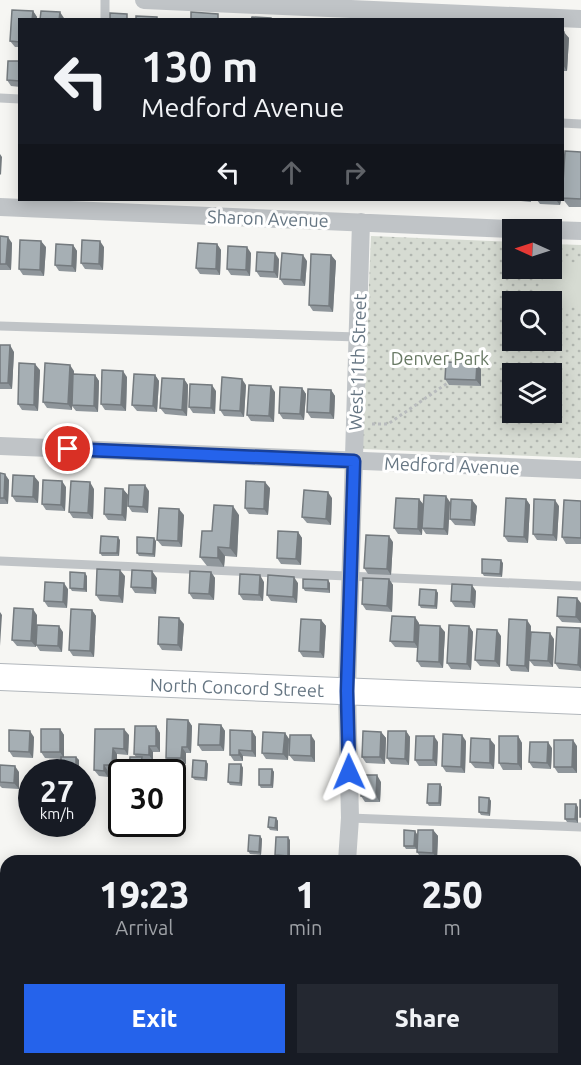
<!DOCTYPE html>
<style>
:root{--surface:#171b24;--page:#242831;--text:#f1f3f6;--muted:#9ea1a6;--accent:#2563eb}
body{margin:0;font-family:Ubuntu,sans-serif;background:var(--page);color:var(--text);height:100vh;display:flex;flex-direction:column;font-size:22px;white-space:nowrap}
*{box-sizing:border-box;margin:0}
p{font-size:20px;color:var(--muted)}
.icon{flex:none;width:33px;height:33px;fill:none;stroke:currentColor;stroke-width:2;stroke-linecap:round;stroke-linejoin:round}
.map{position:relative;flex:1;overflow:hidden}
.panel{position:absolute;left:0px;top:855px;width:582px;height:210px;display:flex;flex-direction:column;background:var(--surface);border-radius:18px 18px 0 0;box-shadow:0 3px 15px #0003}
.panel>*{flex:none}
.banner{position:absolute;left:18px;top:18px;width:546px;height:183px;border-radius:0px;box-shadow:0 3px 15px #0003;background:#171b24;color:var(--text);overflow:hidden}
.needle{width:39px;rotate:273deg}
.fabs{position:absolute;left:502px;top:219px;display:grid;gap:12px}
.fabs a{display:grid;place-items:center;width:60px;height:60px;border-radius:0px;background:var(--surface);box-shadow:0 3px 15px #0003;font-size:30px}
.speed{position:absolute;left:18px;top:759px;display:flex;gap:12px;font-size:30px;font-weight:700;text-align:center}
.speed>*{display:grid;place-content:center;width:78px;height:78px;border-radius:50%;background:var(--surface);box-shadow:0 3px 15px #0003;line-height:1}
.speed small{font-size:15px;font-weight:400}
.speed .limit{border:3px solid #111;border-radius:9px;background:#fff;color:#111}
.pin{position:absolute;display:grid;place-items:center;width:51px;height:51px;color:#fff;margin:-26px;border:3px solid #fff;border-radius:50%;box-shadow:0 2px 6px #0007}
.me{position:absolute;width:66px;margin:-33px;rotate:359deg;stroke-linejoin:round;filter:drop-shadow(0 0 4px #0008)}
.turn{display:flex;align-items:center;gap:21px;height:126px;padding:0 24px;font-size:27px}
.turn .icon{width:78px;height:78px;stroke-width:2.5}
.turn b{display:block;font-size:42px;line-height:51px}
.lanes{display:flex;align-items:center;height:57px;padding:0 24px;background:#0003;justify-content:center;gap:30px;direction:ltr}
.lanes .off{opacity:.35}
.eta{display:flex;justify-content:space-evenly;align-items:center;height:102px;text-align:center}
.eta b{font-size:36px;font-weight:800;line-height:42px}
.cta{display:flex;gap:12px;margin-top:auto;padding:12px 24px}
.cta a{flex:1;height:69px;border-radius:0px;background:var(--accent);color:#fff;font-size:24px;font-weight:800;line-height:69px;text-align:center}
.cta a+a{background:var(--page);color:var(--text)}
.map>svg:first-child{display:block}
</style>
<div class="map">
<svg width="581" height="1065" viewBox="0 0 581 1065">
<defs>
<pattern id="green-dots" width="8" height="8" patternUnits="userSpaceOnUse" patternTransform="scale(1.5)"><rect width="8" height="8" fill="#d6dbd2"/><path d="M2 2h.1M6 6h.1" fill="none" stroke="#b1b6b0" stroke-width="1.8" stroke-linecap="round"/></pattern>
</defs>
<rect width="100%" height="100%" fill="#f6f6f3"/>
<path fill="url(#green-dots)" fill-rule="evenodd" d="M371,236L513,242V268H552V244L581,245V458L362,449ZM513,302H552V340H513ZM513,374H552V412H513Z"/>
<path fill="#d6dbd2" d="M552,262L581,263V307L552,306V302L541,301L543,269L552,268Z"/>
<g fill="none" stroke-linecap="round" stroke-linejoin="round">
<defs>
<path id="secondary" d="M0,677L581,701"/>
</defs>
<use href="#secondary" stroke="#b2b7bc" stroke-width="28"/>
<path stroke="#b8bbbd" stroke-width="3" stroke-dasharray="3 3" stroke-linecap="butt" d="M372,424H388L449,382"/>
<path stroke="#c0c4c7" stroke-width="9" d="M105,20V0
M0,98L20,99
M562,123L581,124
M0,326L358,337
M0,561L581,586
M350,818L581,827"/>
<path stroke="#c0c4c7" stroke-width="18" d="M144,0L581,19
M0,207L536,230
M552,230L581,231
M0,446L581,470
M347,861L350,818L347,691L361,222
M576,962H581
M0,1011L6,1009
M336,1065V1059"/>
<use href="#secondary" stroke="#fff" stroke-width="26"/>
</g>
<path fill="#8f969b" d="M12,10L33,11L37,17V20H20V47H15L10,41Z
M562,32L569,38L567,71H562Z
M20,61V87L11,86L7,80Z
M581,152V207H569L562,198Z
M510,200H531V202L511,200Z
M537,200H561L560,205L540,204Z
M0,236L12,243L11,270H0Z
M217,244L221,250L220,275L200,274L196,268Z
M73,245L77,251L76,272L59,271L55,265Z
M46,247L44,276L23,275L19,269Z
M104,247L103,270L85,269L81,263Z
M251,253L250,276L231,275L227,269Z
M331,255L336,261L333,312L313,311L309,305Z
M279,259L278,278L260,277L256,271Z
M307,261L305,286L284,285L280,279Z
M0,345L14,352L12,389H0Z
M481,369V386L449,385L445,379Z
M40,370L38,411L22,410L18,404Z
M74,371V374L95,375L99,381L98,412L76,411L72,406V410L47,408L43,402Z
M155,375L159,381L157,412L137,411L132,405Z
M127,377L126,411L105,410L101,404Z
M184,379L188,385L187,416L165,414L160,408Z
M246,385L244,417L224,416L220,410Z
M302,388L306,394L304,420L283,419L279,413Z
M331,390L335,396L334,419L311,418L307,412Z
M216,391L215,414L193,413L189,407Z
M275,392L274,422L251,421L247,415Z
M0,473L9,480L8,504H0Z
M39,482L38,503L16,502L12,496Z
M66,487L65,511L46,510L42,504Z
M270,488L268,515L249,514L245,508Z
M94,489L93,519L73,518L69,512Z
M123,489L128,495L126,521L108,520L104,514Z
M149,491L148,513L132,512L128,506Z
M332,498L331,525L307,523L302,517Z
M419,499L423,505L450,502L448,535L426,534L422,528V535L398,534L394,528Z
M526,499L530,505L528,543L508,542L504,536Z
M581,501V544H566L562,537Z
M477,506L475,526L455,525L450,519Z
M559,506L557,541L537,540L533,534Z
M184,515L182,547L162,546L157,540Z
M239,515L237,557L225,556L224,567L207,566L200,557L212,531Z
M298,532L302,538L301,565L281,564L277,558Z
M120,540L119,556H102L100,553Z
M156,541L155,557L139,556L137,553Z
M393,542L391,575L368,574L364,568Z
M503,563L502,577L484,576L482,573Z
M211,572L215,578L214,600L193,599L189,593Z
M87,576V592L72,591L70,588Z
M125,576L123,603L100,601L96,595Z
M157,578L156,594L135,593L131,587Z
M389,579L393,585L392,612L366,610L362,604Z
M264,582L263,601L243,600L239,594Z
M298,583L297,603L271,601L267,595Z
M330,583V593L305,591L303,588Z
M68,589L67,608L48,607L44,601Z
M436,590L438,593L437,609L421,608L419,605Z
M476,591L475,608L455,607L451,601Z
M581,603V623L562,622L557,616Z
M92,610L96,616L94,657L73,656L69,650Z
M37,615L36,647L17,646L12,640Z
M321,620L326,626L324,658L303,657L299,651Z
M419,623V625L445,632L443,668L421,667L417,661L418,648L395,647L390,641Z
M184,624L182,651L162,650L158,644Z
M469,626L473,632L471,670L451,669L447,663Z
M531,626V632L554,639L553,667L534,666L529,660V672L511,671L507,665Z
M581,629V671L559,669L555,663Z
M63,632L62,652L40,651L36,645Z
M501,636L500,667L480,666L475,660Z
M188,720L192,726L191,753H186V764H170L166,758Z
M221,725L225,731L224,751H202L198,745Z
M156,726L160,733V752H153V761L144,760V764L151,767L150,772H129L136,757L134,754Z
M60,729L64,735V757H76L79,760L45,758L41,752Z
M95,729L129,735L128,755L117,754V771H108V777L99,776L94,770Z
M252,731L256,737V757L243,756V761H234L230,755Z
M406,731L410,737L409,765L391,764L387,758Z
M381,732L386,738L385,764L366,763L362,757Z
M285,733L289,739L288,760L266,759L262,753Z
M518,736L522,743V770H503L499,763Z
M34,737L33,758L13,757L9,751Z
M315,741V762L294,761L289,755Z
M466,741L465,773L446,772L442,766Z
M438,742L437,766H419L415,760Z
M495,745L494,769L475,768L470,762Z
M577,746V773H558L554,767Z
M552,748L551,769L533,768L529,762Z
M206,761L208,764L207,781L195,780L192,777Z
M241,764L243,768L242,786L230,785L228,782Z
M0,765L19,772V789L2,788L0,786Z
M272,769L274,772L273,788H261L259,785Z
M381,782L380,802H365L361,796Z
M440,784L442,787L441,806H429L427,803Z
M489,798L491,801L490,816L481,815L479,812Z
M578,807V823L567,822L565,819Z
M276,818L278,821V831L270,830L268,827Z
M433,830L438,836L437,859L421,858L417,852Z
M417,834V849H406L404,846Z
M260,836L262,839L261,855L250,854L248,851Z
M290,840V859L277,858L275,855Z
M576,891L581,892V934L576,933Z
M0,939L6,940V972L0,971Z
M576,994L581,995V1031H576Z
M50,1059H74V1063L53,1062Z"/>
<path fill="#747a7e" d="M33,11L37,17V20H32Z
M60,12L64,18V20H59Z
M564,32L569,38L567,71L563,65Z
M0,154L2,157L1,175L0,174Z
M556,200H561L560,205Z
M8,237L12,243L11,270L6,264Z
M41,241L46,247L44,276L40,270Z
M100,241L104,247L103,270L99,264Z
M217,244L221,250L220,275L216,269Z
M73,245L77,251L76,272L72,266Z
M247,247L251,253L250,276L246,270Z
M275,253L279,259L278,278L274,272Z
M303,255L307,261L305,286L301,280Z
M331,255L336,261L333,312L329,306Z
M10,345L14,352L12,389L8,383Z
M477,363L481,369V386L476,380Z
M35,364L40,370L38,411L34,405Z
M70,365L74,371L72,410L68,404Z
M123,371L127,377L126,411L121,405Z
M95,375L99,381L98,412L94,406Z
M155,375L159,381L157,412L153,406Z
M184,379L188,385L187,416L182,410Z
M242,379L246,385L244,417L240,411Z
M212,385L216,391L215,414L211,408Z
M271,386L275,392L274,422L269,416Z
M302,388L306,394L304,420L300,414Z
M331,390L335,396L334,419L330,413Z
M5,474L9,480L8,504L4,498Z
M34,476L39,482L38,503L33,497Z
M62,481L66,487L65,511L61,505Z
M90,482L94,489L93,519L88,513Z
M265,482L270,488L268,515L264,509Z
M145,485L149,491L148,513L143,507Z
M123,489L128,495L126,521L122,515Z
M328,492L332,498L331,525L326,519Z
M446,496L450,502L448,535L444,529Z
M419,499L424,505L422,535L418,529Z
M526,499L530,505L528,543L524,537Z
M472,500L477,506L475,526L471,520Z
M555,500L559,506L557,541L553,535Z
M233,506L239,515L237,557L230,548Z
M179,509L184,515L182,547L178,541Z
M298,532L302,538L301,565L296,559Z
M389,536L393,542L391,575L387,569Z
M118,537L120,540L119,556L117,553Z
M154,538L156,541L155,557L153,554Z
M218,547L225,556L224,567L218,558Z
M501,560L503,563L502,577L500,574Z
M120,570L125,576L123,603L119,596Z
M152,571L157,578L156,594L152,588Z
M211,572L215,578L214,600L209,594Z
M85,573L87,576V592L84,589Z
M260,575L264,582L263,601L259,595Z
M294,577L298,583L297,603L293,597Z
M389,579L393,585L392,612L387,606Z
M328,580L330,583V593L328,589Z
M64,583L68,589L67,608L63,602Z
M472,585L476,591L475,608L471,602Z
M436,590L438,593L437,609L435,606Z
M577,598L581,603V623L576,617Z
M33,609L37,615L36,647L31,641Z
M92,610L96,616L94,657L90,651Z
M0,612L2,615L0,646Z
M415,617L419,623L418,648L414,642Z
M179,618L184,624L182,651L178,645Z
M321,620L326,626L324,658L320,652Z
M527,620L531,626L529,672L525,666Z
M59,626L63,632L62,652L58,646Z
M440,626L445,632L443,668L439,662Z
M469,626L473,632L471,670L467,664Z
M580,628L581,629V669L578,665Z
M497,630L501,636L500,667L495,661Z
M550,633L554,639L553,667L548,661Z
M188,720L192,726L191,753L187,747Z
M221,725L225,731L224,751L220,745Z
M156,726L160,733V752L156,746Z
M60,729L64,735V758L60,752Z
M124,729L129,735L128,755L124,749Z
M30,731L34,737L33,758L29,752Z
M252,731L256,737V757L252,751Z
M406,731L410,737L409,765L405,759Z
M381,732L386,738L385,764L380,757Z
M285,733L289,739L288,760L283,754Z
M311,735L315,741V762L311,756Z
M462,735L466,741L465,773L461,767Z
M434,736L438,742L437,766L433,760Z
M518,736L522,743V770L518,764Z
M490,739L495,745L494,769L490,763Z
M573,740L577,746V773L572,767Z
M548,742L552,748L551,769L547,763Z
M149,746L153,752V761L149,755Z
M182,747L186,753V764L181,758Z
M113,748L117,754V771L112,765Z
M239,750L243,756V761L239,755Z
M76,757L79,760V772H76Z
M206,761L208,764L207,781L205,778Z
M148,764L151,767L150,772H148Z
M241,764L243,768L242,786L240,783Z
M104,765L108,771V777L104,771Z
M15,766L19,772V789L14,783Z
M272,769L274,772L273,788L271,785Z
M377,775L381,782L380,802L376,796Z
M440,784L442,787L441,806L439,803Z
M489,798L491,801L490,816L488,813Z
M576,804L578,807V823L575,819Z
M276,818L278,821V831L275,828Z
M433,830L438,836L437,859L433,853Z
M415,831L417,834V849L414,846Z
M260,836L262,839L261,855L259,852Z
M288,837L290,840V859L288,856Z
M10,1059H12L14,1062V1065H9Z
M39,1059H44L43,1065H39Z"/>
<path fill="#a6afb4" stroke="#747a7e" stroke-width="1.5" d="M12,10L33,11L32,20H20V42L10,41Z
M41,11L60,12L59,20H40Z
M191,12L218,14V20H191Z
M110,13L127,14V20H110Z
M136,16L157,17V20H136Z
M252,17L271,18V20H251Z
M562,32H564L563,65H562Z
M8,61H20V81L7,80Z
M565,151L581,152V199L562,198Z
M0,236L8,237L6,264H0Z
M20,240L41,241L40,270L19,269Z
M82,240L100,241L99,264L81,263Z
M198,243L217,244L216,269L196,268Z
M56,244L73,245L72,266L55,265Z
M228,246L247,247L246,270L227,269Z
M257,252L275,253L274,272L256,271Z
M282,253L303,255L301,280L280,279Z
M311,254L331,255L329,306L309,305Z
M0,345H10L8,383H0Z
M446,362L477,363L476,380L445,379Z
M19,363L35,364L34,405L18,404Z
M45,363L70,365L68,404L43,402Z
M102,370L123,371L121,405L101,404Z
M73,374L95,375L94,406L72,405Z
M134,374L155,375L153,406L132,405Z
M222,377L242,379L240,411L220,410Z
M162,378L184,379L182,410L160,408Z
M190,384L212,385L211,408L189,407Z
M249,385L271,386L269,416L247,415Z
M280,387L302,388L300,414L279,413Z
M308,389L331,390L330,413L307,412Z
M0,473L5,474L4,498H0Z
M13,475L34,476L33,497L12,496Z
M43,480L62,481L61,505L42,504Z
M71,481L90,482L88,513L69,512Z
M246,481L265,482L264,509L245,508Z
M129,485H145L143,507L128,506Z
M105,488L123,489L122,515L104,514Z
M304,490L328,492L326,519L302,517Z
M424,495L446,496L444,529L422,528Z
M396,498L419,499L418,529L394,528Z
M506,498L526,499L524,537L504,536Z
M451,499L472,500L471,520L450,519Z
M534,499L555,500L553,535L533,534Z
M564,500L581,501V538L562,537Z
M214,505L233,506L230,548L218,547V558L200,557L202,531H212Z
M159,508L179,509L178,541L157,540Z
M278,531L298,532L296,559L277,558Z
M366,535L389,536L387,569L364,568Z
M101,536L118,537L117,553H100Z
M137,537L154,538L153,554L137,553Z
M482,559L501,560L500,574L482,573Z
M97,569L120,570L119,596L96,595Z
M132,570L152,571V588L131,587Z
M190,571L211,572L209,594L189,593Z
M70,572L85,573L84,589L70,588Z
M240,574L260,575L259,595L239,594Z
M268,575L294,577L293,597L267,595Z
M363,578L389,579L387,606L362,604Z
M303,579L328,580V589L303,588Z
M45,582L64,583L63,602L44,601Z
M452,584L472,585L471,602L451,601Z
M420,589L436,590L435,606L419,605Z
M558,597L577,598L576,617L557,616Z
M14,608L33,609L31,641L12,640Z
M71,609L92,610L90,651L69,650Z
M392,616L415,617L414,642L390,641Z
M159,617L179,618L178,645L158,644Z
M301,619L321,620L320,652L299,651Z
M509,619L527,620L525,666L507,665Z
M37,625L59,626L58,646L36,645Z
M419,625L440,626L439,662L417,661Z
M449,625L469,626L467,664L447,663Z
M557,627L580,628L578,665L555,663Z
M477,629L497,630L495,661L475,660Z
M531,632L550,633L548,661L529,660Z
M167,719L188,720L187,747H182L181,758H166Z
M199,724L221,725L220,745H198Z
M135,726H156V746H149V755L134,754Z
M41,729H60V752H41Z
M95,729H124V749L113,748L112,765H104V771L94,770Z
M9,730L30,731L29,752L9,751Z
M230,730L252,731V751L239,750V755H230Z
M363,731L381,732L380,757H362Z
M388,731H406L405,759L387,758Z
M263,732L285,733L283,754L262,753Z
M443,734L462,735L461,767L442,766Z
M290,735H311V756L289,755Z
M416,736H434L433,760H415Z
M499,736H518V764L499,763Z
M471,738L490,739V763L470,762Z
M554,740H573L572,767H554Z
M530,742H548L547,763L529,762Z
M61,757H76V772H61Z
M130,757H142L141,764H148V772H129Z
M193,760L206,761L205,778L192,777Z
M229,764H241L240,783L228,782Z
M0,765L15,766L14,783L0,782Z
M259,769H272L271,785H259Z
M362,775H377L376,796H361Z
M428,784H440L439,803H427Z
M479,797L489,798L488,813L479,812Z
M580,800H581V817H580Z
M565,804H576L575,819H565Z
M269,817L276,818L275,828L268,827Z
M404,830L415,831L414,846H404Z
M418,830H433V853L417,852Z
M249,835L260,836L259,852L248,851Z
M276,837H288V856L275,855Z
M292,856L325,857V861H292Z
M576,891L581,892V928H576Z
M0,939L6,940V966L0,965Z
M576,994L581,995V1025H576Z
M0,1056H6V1059H10L9,1065H0Z
M18,1059H39V1065H18Z"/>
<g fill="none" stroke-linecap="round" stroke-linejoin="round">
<defs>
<path id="route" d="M68,449L354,461L347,691L349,772"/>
</defs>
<use href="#route" stroke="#184099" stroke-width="15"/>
<use href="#route" stroke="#2563eb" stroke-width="10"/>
</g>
<g text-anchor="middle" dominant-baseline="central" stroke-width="6" stroke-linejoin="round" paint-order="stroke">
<g font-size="18" fill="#667683" stroke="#fff">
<text transform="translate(268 218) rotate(2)">Sharon Avenue</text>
<text transform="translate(357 362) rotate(-88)">West 11th Street</text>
<text transform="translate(452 465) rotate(2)">Medford Avenue</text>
<text transform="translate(237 687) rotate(2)">North Concord Street</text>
</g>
<g font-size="18" fill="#697a65" stroke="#fff">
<text x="440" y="358">Denver Park</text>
</g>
</g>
</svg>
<div class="fabs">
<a><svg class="needle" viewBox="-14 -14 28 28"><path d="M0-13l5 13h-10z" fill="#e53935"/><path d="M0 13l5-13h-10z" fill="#9ea1a6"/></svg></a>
<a><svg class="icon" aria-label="search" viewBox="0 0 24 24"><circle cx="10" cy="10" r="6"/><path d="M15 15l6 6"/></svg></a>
<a><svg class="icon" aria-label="layers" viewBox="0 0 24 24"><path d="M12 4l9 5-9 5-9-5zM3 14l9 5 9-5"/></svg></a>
</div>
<div class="speed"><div>27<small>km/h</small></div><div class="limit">30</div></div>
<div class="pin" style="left:68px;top:449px;background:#d93025"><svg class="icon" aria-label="arrive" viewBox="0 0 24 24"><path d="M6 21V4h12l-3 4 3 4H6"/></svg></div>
<svg class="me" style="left:349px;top:772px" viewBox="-20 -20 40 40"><path d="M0-17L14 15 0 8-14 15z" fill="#2563eb" stroke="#fff" stroke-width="4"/></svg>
<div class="banner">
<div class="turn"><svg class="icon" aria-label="left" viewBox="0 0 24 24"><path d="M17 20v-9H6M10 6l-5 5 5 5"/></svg><div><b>130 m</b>Medford Avenue</div></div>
<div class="lanes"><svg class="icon" aria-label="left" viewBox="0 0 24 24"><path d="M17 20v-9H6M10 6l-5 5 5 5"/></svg><svg class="icon off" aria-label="ahead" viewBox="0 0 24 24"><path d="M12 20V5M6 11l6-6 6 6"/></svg><svg class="icon off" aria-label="right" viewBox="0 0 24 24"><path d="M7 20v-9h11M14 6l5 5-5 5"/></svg></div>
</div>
<section class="panel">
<div class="eta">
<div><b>19:23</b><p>Arrival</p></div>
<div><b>1</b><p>min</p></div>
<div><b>250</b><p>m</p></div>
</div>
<div class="cta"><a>Exit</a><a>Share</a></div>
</section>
</div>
